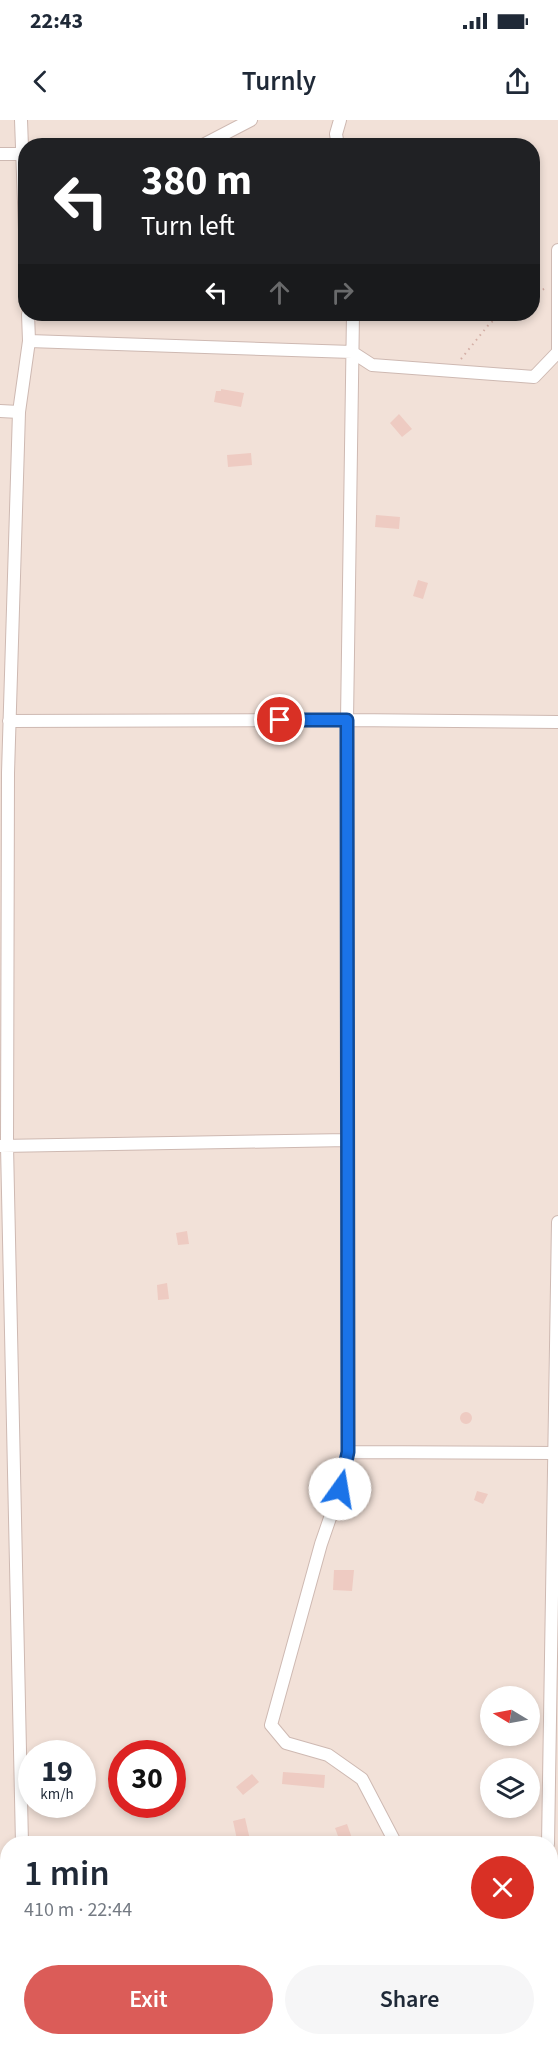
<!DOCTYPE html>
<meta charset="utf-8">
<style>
:root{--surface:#fff;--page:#f6f6f7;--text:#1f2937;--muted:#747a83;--accent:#db5c58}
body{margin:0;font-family:"Source Sans 3",sans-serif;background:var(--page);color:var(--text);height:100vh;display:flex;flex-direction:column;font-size:22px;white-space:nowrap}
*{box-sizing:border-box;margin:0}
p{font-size:20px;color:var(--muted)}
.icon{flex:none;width:33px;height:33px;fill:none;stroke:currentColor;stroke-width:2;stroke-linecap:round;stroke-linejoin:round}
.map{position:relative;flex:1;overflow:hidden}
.details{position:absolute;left:0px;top:1716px;width:558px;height:210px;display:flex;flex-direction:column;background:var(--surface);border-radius:24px 24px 0 0;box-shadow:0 3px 9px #0003}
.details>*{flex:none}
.hud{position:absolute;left:18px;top:18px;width:522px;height:183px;border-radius:24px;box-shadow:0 3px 9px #0003;background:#202124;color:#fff;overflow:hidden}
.needle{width:39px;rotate:280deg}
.controls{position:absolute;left:480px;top:1566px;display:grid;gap:12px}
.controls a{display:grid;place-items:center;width:60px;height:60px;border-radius:50%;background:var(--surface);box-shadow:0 3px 9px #0003;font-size:30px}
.speed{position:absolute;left:18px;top:1620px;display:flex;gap:12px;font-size:30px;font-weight:700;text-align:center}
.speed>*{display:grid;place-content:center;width:78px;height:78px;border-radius:50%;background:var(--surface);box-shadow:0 3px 9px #0003;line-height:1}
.speed small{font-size:15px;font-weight:400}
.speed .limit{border:9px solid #d22;background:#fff;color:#111}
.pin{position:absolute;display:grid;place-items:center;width:51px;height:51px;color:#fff;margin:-26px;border:3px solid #fff;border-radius:50%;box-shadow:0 2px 6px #0007}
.me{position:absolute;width:66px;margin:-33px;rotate:13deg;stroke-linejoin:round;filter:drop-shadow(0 0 4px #0008)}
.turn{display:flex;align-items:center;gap:21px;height:126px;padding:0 24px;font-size:27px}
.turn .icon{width:78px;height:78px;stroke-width:2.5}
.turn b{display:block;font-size:42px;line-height:51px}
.lanes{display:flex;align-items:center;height:57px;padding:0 24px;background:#0003;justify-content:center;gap:30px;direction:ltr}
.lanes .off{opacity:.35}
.round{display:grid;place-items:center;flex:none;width:63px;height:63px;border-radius:32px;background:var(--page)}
.headline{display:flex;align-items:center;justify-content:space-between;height:102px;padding:0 24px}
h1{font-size:36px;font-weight:600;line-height:45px}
.action{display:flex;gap:12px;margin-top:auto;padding:12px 24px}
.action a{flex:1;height:69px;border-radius:36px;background:var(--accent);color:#fff;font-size:24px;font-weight:600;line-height:69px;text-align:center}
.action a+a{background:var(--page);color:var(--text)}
.status{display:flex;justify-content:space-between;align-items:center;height:42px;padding:0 30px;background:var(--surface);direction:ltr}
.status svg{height:16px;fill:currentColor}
header{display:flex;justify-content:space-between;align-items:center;height:78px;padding:0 24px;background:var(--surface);font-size:27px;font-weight:600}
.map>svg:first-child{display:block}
</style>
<div class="status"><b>22:43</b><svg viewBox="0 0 49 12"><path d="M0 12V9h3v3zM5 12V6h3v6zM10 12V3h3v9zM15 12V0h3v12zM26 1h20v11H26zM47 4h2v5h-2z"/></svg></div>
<header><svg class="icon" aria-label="back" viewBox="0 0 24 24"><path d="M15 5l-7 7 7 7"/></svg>Turnly<svg class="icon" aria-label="share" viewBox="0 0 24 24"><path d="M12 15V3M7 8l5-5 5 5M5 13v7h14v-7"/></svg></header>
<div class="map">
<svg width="558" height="1926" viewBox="0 0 558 1926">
<rect width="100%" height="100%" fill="#fbf0e9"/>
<path fill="#f2e1d8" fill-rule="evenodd" d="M0,0H558V1735L551,1738L550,1724H8V1918L171,1919L155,1926H0ZM26,26H532V194H26ZM490,1576H530V1616H490ZM32,1634H82V1684H32ZM122,1634H172V1684H122ZM490,1648H530V1688H490Z"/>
<path fill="#eecbc2" d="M221,269L244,273L241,287L214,282L216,271H221Z
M399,294L412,309L402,317L390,303Z
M251,333L252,345L228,347L227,335Z
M376,395L400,397L399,409L375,407Z
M418,460L428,463L423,479L413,476Z
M187,1111L189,1124L178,1125L176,1113Z
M167,1163L169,1179L158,1180L157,1165Z
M460 1298a6 6 0 1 1 12 0a6 6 0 1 1-12 0Z
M477,1371L488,1374L483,1384L474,1380Z
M334,1450H354L352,1471L333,1470Z
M283,1652L325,1655L324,1668L282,1664Z
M252,1654L259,1662L243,1675L236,1667Z
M245,1698L251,1724H238L233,1701Z
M347,1704L354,1724H341L335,1708Z"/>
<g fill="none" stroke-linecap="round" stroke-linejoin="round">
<defs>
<path id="minor" d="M21,0L26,137
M201,26L251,0
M338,26L336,14L340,0
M0,34H22
M558,130V235
M353,194L347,600L348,1332L340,1369L321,1424L271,1605L286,1623L328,1635L362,1659L396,1724
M29,221L352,232L372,245L534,257L558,232
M0,291L19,292
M9,601L347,600L558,602
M1,1026L348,1020
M348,1332L554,1333
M22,1724L7,1026L8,653L19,292L29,221L28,194
M548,1724L558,1102
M27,1918V1926
M385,1926L387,1918
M544,1926V1918"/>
</defs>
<use href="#minor" stroke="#ceb9b2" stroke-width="14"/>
<path stroke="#d3aea5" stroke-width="2" stroke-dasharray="1.5 4.5" stroke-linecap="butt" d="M532,175L546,168
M461,239L490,203L504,194
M170,1926L174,1918"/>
<use href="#minor" stroke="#fff" stroke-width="12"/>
</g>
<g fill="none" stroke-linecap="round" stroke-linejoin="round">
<defs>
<path id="route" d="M280,600H347L348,1332L340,1369"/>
</defs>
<use href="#route" stroke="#114b97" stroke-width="15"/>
<use href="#route" stroke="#1a73e8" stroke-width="10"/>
</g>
</svg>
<div class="controls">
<a><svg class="needle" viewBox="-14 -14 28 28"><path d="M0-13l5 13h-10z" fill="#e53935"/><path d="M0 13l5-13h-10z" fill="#747a83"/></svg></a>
<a><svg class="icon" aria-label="layers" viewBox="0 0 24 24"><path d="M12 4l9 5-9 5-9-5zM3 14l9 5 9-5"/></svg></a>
</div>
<div class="speed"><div>19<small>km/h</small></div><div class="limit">30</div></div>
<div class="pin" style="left:280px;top:600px;background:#d93025"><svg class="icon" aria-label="arrive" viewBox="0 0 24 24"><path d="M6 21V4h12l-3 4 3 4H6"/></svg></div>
<svg class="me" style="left:340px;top:1369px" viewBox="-20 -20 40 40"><circle r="19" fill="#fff"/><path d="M0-13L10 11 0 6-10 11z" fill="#1a73e8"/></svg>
<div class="hud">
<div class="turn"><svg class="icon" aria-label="left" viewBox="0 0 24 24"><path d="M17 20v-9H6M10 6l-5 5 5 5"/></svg><div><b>380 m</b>Turn left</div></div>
<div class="lanes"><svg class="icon" aria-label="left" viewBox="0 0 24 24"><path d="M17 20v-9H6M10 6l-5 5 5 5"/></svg><svg class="icon off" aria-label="ahead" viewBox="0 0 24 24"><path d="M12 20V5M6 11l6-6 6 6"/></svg><svg class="icon off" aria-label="right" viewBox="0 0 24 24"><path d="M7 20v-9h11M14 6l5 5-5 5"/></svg></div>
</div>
<section class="details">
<div class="headline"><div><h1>1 min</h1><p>410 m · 22:44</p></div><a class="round" style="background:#d93025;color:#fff"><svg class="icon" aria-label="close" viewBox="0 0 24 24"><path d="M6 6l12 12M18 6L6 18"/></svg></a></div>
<div class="action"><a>Exit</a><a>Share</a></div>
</section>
</div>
